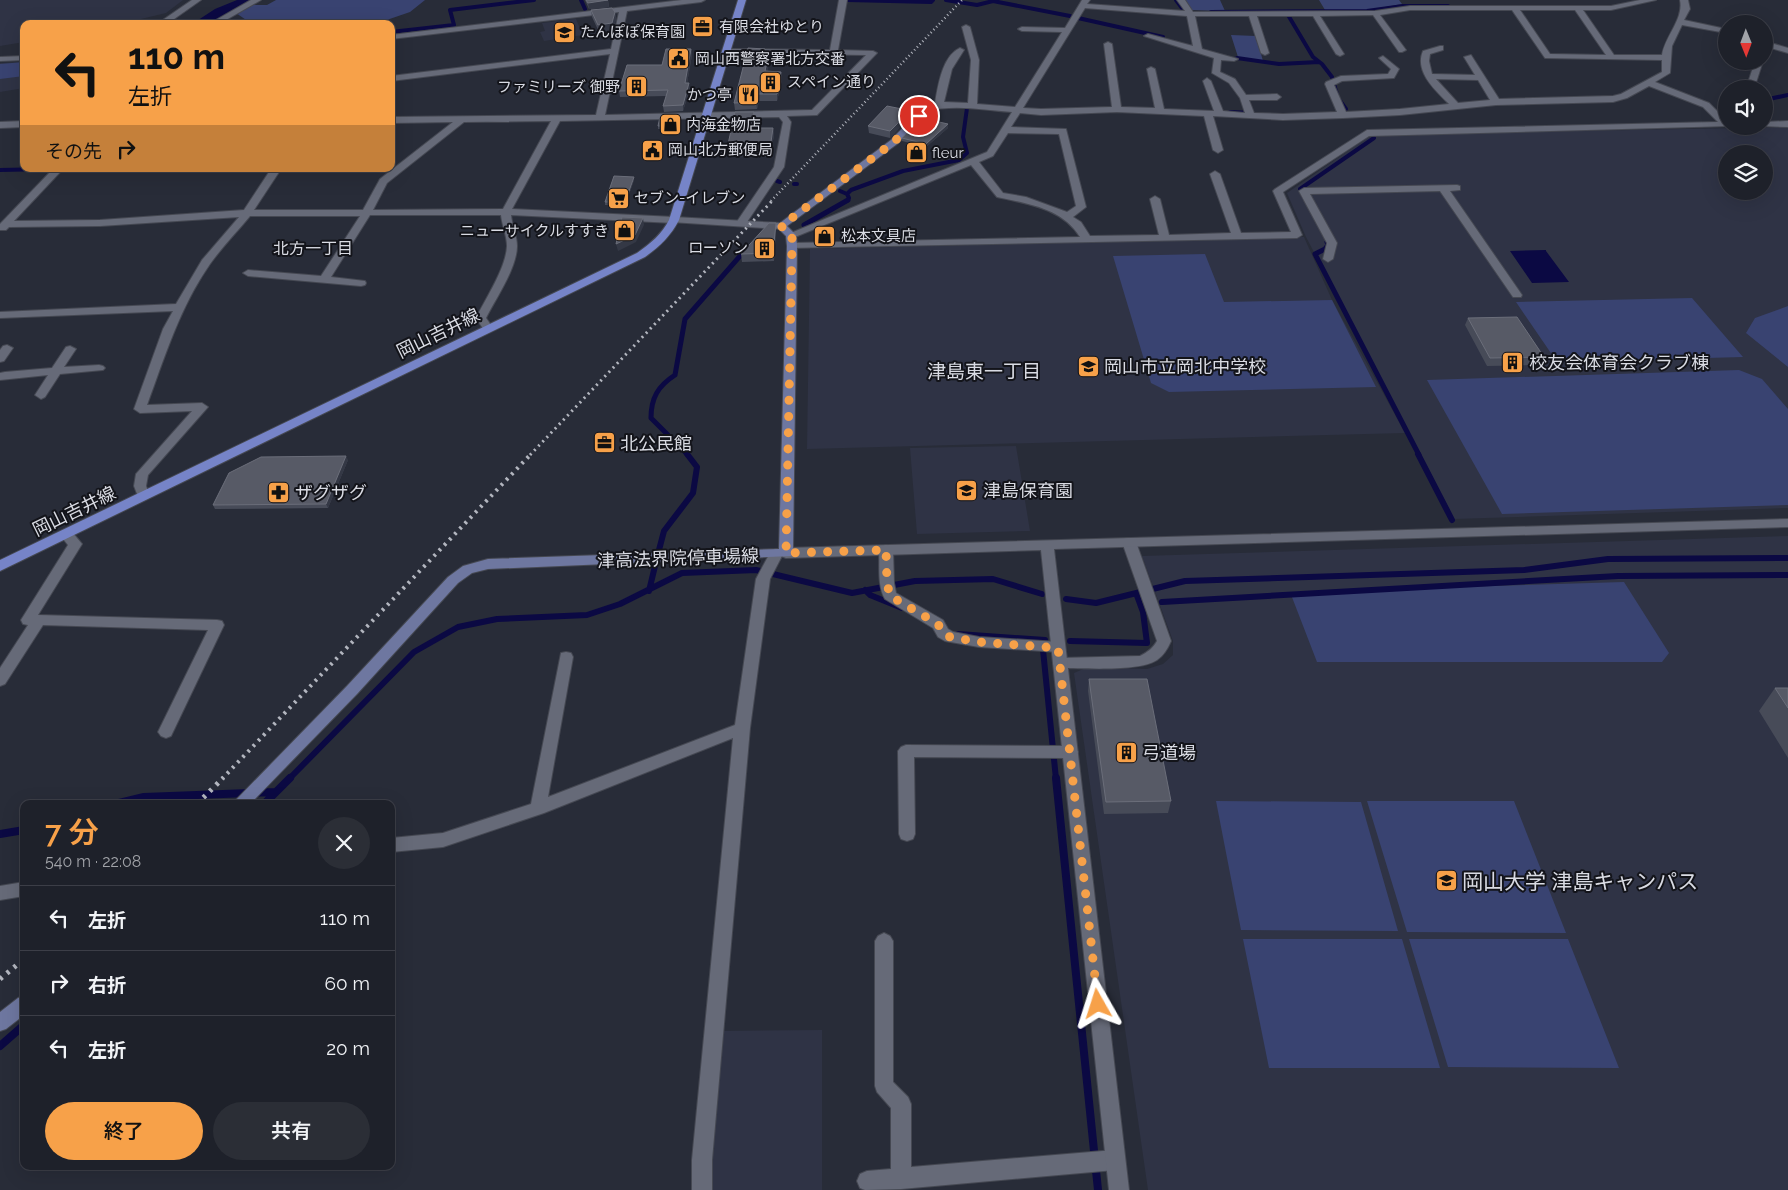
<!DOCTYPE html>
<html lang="ja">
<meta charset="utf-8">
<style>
:root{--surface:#1e212a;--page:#2b2e36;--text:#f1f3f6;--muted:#a1a3a8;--line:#3c3e47;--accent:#f7a149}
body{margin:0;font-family:Raleway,"Noto Sans JP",sans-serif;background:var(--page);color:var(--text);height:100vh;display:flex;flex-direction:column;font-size:19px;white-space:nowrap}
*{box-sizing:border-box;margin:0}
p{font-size:16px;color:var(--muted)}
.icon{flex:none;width:28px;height:28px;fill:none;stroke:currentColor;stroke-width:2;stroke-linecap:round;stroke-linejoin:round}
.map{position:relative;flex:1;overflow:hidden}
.panel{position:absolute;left:20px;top:800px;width:375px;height:370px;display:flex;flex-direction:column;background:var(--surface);border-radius:10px;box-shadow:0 5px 20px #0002,0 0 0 1px var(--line)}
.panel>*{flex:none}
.guide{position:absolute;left:20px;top:20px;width:375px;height:152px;border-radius:10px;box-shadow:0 5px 20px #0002,0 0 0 1px var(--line);background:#f7a149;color:#111;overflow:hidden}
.needle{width:32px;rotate:179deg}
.tools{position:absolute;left:1718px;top:15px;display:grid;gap:10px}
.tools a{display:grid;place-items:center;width:55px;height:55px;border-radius:50%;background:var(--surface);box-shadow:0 5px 20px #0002,0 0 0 1px var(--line);font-size:25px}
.pin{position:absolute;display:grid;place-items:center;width:42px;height:42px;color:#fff;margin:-21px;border:2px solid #fff;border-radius:50%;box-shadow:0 1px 5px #0007}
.me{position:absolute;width:55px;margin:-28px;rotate:354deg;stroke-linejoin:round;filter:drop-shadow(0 0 4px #0008)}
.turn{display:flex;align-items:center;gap:18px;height:105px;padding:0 25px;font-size:22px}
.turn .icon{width:65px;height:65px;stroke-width:2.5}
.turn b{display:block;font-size:35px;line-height:42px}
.then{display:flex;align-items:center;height:48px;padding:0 25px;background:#0003;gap:10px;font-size:19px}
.round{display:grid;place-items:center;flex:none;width:52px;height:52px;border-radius:26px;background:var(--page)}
.head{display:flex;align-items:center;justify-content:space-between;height:85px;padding:0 25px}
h1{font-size:30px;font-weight:600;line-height:38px;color:var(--accent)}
.cta{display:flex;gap:10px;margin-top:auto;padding:10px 25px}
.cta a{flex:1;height:58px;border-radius:30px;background:var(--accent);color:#111;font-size:20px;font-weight:600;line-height:58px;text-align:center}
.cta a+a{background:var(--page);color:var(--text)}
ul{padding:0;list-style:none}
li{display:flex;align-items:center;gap:15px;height:65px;padding:0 25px;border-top:1px solid var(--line)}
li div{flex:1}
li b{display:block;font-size:19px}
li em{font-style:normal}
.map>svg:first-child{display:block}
</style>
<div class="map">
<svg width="1788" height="1190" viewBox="0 0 1788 1190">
<rect width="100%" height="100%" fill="#282c38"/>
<path fill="#2f3345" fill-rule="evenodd" d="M0,0H183L166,13L120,24H24V42L0,46Z
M576,19L583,35L544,41L540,32L545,31L542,23Z
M24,62V88L0,92V63Z
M1788,127V508L1454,519L1306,237L1287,193L1371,135ZM1726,154H1764V191H1726Z
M1304,237L1332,300L1405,433L807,449L810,249Z
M1016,446L1030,531L917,534L910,448Z
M1788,536V1190H1148L1074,673L1088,667L1147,669L1163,664L1173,655V641L1142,556Z
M822,1030V1190H711L714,1068L721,1060L723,1031Z"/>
<path fill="#394371" d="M276,0H425L410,12L375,24H252L236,13L250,5H267Z
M1185,0H1220L1225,11L1192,10Z
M1319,0H1399L1402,4L1369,10H1325Z
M1231,35L1256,36L1263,61L1238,57Z
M24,62V76L0,79V64Z
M1205,254L1224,302L1332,300L1376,387L1169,392L1151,383L1113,256Z
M1692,298L1743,357L1557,362L1516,302Z
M1788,306V367L1746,333L1755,318Z
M1739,370L1762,379L1788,409V505L1502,514L1427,380Z
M1624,582L1669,653L1662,662H1317L1290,592Z
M1216,801L1361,802L1398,931L1241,930Z
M1367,801H1514L1566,933L1407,932Z
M1243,939H1402L1440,1068H1269Z
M1409,939H1568L1619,1068L1448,1067Z"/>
<path fill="#0b0943" d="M237,0H253L208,24H192L215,9Z
M1546,250V251L1569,282L1532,283L1510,251Z"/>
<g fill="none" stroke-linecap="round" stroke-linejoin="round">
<path stroke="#0b0943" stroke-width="4" d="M581,0L585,9
M848,0L931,2L933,0
M946,0L977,5L993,1L1070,16
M1176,0L1185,12H1191
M1211,12L1367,11L1403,6H1448
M1288,15L1313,57L1322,64L1332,77L1338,98L1346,109L1337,113
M1078,18L1163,37
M391,32L454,25L450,10L534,0
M1237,58L1279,64L1319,62
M1764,100L1788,95
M1230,112L1252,113
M0,170L49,169
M777,181L780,182
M794,184H797
M840,191L847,194L849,198L847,201
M847,194L851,190L903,171L959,160L967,153L963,137L967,108
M1304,198L1300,189L1374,138"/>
<path stroke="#0b0943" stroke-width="5" d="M804,225L848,200
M1327,242L1328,245L1325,249L1315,254L1419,455
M688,455L651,418C651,398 658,386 675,375L685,319L747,248"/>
<path stroke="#0b0943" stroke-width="6" d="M1418,454L1452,520
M659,550L664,531L693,493L697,467L687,454
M865,590L870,595L902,608
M649,591L655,566
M1066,599L1096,603L1185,581L1524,570L1608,559L1788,558
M1162,602L1618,576L1788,575
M958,634L1045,640
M1042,640L1056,779
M1070,641L1147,643L1143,612L1136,593
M289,779L414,652L458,627L497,619L587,615L620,604L682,573L756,570L852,593L915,581L993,579L1042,594"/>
<path stroke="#0b0943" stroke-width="8" d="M1056,778L1098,1190
M115,804L144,797L275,792
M264,804L290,778
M0,834L24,830
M0,1046L24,1025"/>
<defs>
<path id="minor" d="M251,0H261L219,24H209Z
M682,0H705L701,2L627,11L605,115L812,110L866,55L726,53L722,51L726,49L830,50L839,0H847L838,50L873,51L877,53L817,115L787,116L791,122L784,167L745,225L741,226L736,223L774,167L783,122L779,117L560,121L512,209L674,217L679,220L674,223L511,215C512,225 517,236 517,246C517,268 496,298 486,318L493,328L488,331L484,330L476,318C486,298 506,268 507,246C507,236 502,225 501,215H370L331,277L365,281L366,283L365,285L361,286L248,276L243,273L248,270L321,276L360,216H250C237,232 222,247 210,264C180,307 165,356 147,405L202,403L208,407L148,475L146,486L150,496L144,500L139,499L134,486L136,474L192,411L140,413L134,409L163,329L173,311L0,318V312L176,304L202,260L239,217L100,226L9,227L6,230H0V224L53,169H63L14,221L100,220L244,210L271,169H281L254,210H363L380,179L453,122L391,123V117L596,115L610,54L391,81V76L611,49L619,12L391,39V35ZM551,121L503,209L373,210L387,183L464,122Z
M1082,0H1090L1087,4L1185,11L1177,0H1185L1193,12L1375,11L1410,6H1611L1640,0H1656L1611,10H1583L1614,55H1662C1665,36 1684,19 1680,0H1688L1690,9L1684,20L1726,29V33L1682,25L1672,46L1670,73L1655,82L1709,103L1726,120V126H1730L1369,136L1283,192L1302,235L1297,238L788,248V244L792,243L1080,237C1062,208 1028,204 997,197L971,165L795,237L791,238L786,235L987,152L1012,112C984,110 955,104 927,111L923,108L935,103C938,86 942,56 960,48L964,50L952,69L944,102L968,103L971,60L962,27L966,25L970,27L979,60L977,104L1015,107L1062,32L1022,31L1018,29L1022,27L1065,28ZM1085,8L1187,16L1193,46L1148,34L1144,36L1214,58L1212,73L1229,83L1240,98L1245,113L1223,111L1211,81L1207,78L1203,81L1214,111L1164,109L1155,69L1151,67L1147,69L1155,108L1121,107L1112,44L1108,42L1104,44L1112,107L1041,109L1023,108ZM1410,10H1512L1545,58L1662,60V72L1621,94L1613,96L1499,99L1471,55L1464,57L1475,75L1432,74L1429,61L1430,54L1443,50V46H1440L1423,51C1414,72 1436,91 1449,104L1400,109L1346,112L1334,85L1342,81L1394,78L1399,69L1383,56L1379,58L1391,69L1388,74L1341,76L1326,82L1325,84L1337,112L1283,114L1254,113L1249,100H1277L1281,97L1277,94L1246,95L1235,79L1220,72L1221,60L1234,61L1238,59L1202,49L1195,16H1249L1261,53L1265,55L1269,53L1257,16H1313L1336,54L1340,56L1344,54L1320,16L1373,15L1399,52H1402L1406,50L1380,15ZM1520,10H1575L1606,55L1550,54ZM1436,79L1478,80L1490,100L1458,103ZM1649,86L1703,107L1718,122L1367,130L1275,189L1273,191L1291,232L1241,233L1220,174L1215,171L1210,174L1231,233L1169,235L1160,199L1155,196L1150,199L1159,235L1090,236L1081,222L1073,217L1086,207L1066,129L1011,127L1020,113L1041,115L1117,112L1204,116L1213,150L1218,153L1223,150L1213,116L1283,120L1343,118L1400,115L1496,105L1613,102L1627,98ZM1008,133L1059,134L1076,206L1067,212L1026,197L1003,193L979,162L993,156Z
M1764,41L1788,48V53L1764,46Z
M1755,61H1763L1754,89H1746Z
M24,121V127L0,128V122Z
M1788,121V127L1760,126H1764V122Z
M1457,185L1460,186V190L1450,191L1522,295L1521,297H1513L1440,191L1310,194L1337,243L1333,259L1328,262L1323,259L1327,243L1299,191L1304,188Z
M7,345L13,348L4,361L0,362V350L3,346Z
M70,346L76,349L64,367L99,365L103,366L105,368L103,370L60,374L45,397L41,399L35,395L48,375L0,380V373L5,372L52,368L66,347Z
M67,531L72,532L82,544L38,615L217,620L222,621L224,625L171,736L166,738L161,736L158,732L208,630L43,625L5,684L0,686V668L28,625L23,624L21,620L68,545L60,535L62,532Z
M1129,538L1134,539L1136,542L1171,641C1168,648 1164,655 1157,660C1139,672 1084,668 1060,668L1055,667L1053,663L1055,659L1060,658L1140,656C1148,652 1153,648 1157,641L1122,542L1124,539Z
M886,545L891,547L893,550L894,583L896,593L943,620L948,629L953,632L979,637L1058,642L1063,643L1065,647L1063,651L1058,652L979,647L945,641L938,637L933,628L885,599C877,585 880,566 879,550L881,547Z
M776,549L781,551L783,554L770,579L750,728L712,1160V1190H692V1160L733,738L544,813L443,847L391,852V838L443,833L531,804L561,653L566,652L571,653L573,657L548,797L735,725L756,579L771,551Z
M906,745L1070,746L1075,748L1078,752L1075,756L1070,758L914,757L915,834L913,839L907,841L901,839L899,834L898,751L901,747Z
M24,882V896L0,900V886Z
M884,933L890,936L893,941V1082L908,1097L911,1104V1167L1115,1150L1122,1153L1125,1160L1122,1167L1115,1170L901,1189L865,1190L860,1188L857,1181L860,1174L867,1171L891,1169V1108L877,1092L875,1086V941L878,936Z"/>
<path id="tertiary" d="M192,0H201L167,24H157Z
M24,56V60L0,61V57Z
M674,217L781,223L786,226L781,229L671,222V218Z
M1788,519V527L1054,549L1129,1190H1109L1041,550L786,558L781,556L779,553L781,550L786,548Z"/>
<path id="secondary" d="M927,105L931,108L930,110L897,144L787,226L796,235L797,246L793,553L791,556L488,569L472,573L458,583L357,694L250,804H232L347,686L448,577L463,566L488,559L779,549L787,246L786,236L776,226L891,140L924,106Z
M24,996V1015L6,1029L0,1031V1012L18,998Z"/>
<path id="primary" d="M738,0H746L679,220C671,236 659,247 645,257L0,571V560L637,253C650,244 662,234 669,220Z"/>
</defs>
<use href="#minor" stroke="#454852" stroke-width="2"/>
<use href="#tertiary" stroke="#454852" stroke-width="2"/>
<use href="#secondary" stroke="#454852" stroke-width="2"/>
<use href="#primary" stroke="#454852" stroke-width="2"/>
<use href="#minor" fill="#666a78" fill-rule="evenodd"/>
<use href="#tertiary" fill="#666a78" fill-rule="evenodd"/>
<use href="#secondary" fill="#6e77a0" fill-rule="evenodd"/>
<use href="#primary" fill="#7684c8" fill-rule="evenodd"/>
<path stroke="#b3b6bf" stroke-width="2.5" stroke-dasharray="1 3" stroke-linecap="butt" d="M771,201L962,0"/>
<path stroke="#b3b6bf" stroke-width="3" stroke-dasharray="2 4" stroke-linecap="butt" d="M530,455L773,200"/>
<path stroke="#b3b6bf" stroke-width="4" stroke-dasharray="2.5 5" stroke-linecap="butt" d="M222,779L531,454"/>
<path stroke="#b3b6bf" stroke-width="5" stroke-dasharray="3 6" stroke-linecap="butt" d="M197,804L223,778
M0,979L24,959"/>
</g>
<path fill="#474b58" d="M585,0H608L609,7L589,9Z
M591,10L615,12L616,19L613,30L599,32L592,17Z
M691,49L692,55L687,83L690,89L683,111L664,112L663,106L666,96L620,97L619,91L662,65Z
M765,55V57H768L769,64L767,71L781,72L782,80L777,101H759L757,109L735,110L734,103Z
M907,110L908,119L890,138L869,133L868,126Z
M680,117L681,121L678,130L658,129V126Z
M754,119L752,128H773L774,135L770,157L728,156L727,149Z
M948,128L926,147L902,141V138Z
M634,180L625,206L605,205V202Z
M776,223V231L774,261L742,262L741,254Z
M1468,318L1544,357L1540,365L1487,366L1465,325Z
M348,460L328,508L215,509L213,505Z
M1089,679L1171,801L1168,813L1104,814L1088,691Z
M1775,688H1788V758L1759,711Z"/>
<path fill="#343845" d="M608,0L609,7L589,9L588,3Z
M615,12L616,19L613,30L599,32L598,25Z
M691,49L692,55L686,89L685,83Z
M768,57L769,64L766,78L765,71Z
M781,72L782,80L777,101V94Z
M689,83L690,89L683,111V105Z
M758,94L759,101L757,109L756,102Z
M907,110V114L909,112L908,119L890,138V131Z
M754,112V119L751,135L750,128Z
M680,117L681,121L678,130V126Z
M948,124V128L926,147V144Z
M773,128L774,135L770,157V149Z
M634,177V180L625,206V202Z
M643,218L644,225L636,242L618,251L616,244Z
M776,223V231L774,261L773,253Z
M346,456L348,460L328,508L326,504Z"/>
<path fill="#575a66" stroke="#6b6e7a" d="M586,0H608L588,3Z
M612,8L615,12L612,23L598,25L591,10Z
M748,48L765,49L763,57H768L765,71L781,72L777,94H758L756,102L734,103Z
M666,49H691L685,83H689L683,105L663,106L668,90L619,91L627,65H662Z
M887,106L907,110L905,111L909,112L890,131L868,126Z
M735,112H754L750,128H773L770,149H727Z
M660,117H680L678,126H658Z
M921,118L948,124L926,144L902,138Z
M614,176L634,177L625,202H605Z
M622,217L643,218L635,235L616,244Z
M769,223H776L773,253L741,254Z
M1517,317L1544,357L1490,358L1468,318Z
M346,456L326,504L213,505L229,473L261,457Z
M1089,679H1147L1171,801L1106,802Z
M1775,688H1788V708Z"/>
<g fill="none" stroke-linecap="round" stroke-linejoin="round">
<path stroke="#f7a149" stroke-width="9" stroke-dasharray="0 16.2" d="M919,116L894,142L781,226L792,235V246L786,553L886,550L887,583L890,596L938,624L943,633L950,637L979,642L1058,648L1098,1004"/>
</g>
<defs>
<symbol id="office-square" viewBox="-11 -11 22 22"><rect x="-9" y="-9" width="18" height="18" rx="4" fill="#f7a149" stroke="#13141a"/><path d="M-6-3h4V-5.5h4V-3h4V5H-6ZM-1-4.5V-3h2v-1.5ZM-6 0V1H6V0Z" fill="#111"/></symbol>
<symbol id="school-square" viewBox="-11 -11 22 22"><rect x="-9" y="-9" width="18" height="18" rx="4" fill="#f7a149" stroke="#13141a"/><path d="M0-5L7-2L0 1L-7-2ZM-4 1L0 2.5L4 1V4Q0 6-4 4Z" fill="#111"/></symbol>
<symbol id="civic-square" viewBox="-11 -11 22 22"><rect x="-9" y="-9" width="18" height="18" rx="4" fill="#f7a149" stroke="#13141a"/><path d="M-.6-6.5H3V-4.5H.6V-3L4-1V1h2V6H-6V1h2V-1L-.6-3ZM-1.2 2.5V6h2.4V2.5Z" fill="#111"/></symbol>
<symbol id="building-square" viewBox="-11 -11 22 22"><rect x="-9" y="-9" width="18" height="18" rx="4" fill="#f7a149" stroke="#13141a"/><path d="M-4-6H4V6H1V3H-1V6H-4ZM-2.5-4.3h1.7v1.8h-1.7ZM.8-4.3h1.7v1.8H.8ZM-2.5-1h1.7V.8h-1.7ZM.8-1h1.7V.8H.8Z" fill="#111"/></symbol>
<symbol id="restaurant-square" viewBox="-11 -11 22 22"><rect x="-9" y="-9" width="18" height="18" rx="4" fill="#f7a149" stroke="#13141a"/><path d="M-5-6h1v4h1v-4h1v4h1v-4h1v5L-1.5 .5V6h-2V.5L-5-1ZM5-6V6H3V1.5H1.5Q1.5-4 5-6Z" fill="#111"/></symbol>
<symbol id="shop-square" viewBox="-11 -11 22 22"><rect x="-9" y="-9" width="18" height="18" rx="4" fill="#f7a149" stroke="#13141a"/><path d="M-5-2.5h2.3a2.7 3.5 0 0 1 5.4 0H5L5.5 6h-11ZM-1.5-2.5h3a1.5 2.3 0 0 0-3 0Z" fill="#111"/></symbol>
<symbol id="supermarket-square" viewBox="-11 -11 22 22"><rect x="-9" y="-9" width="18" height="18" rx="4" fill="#f7a149" stroke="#13141a"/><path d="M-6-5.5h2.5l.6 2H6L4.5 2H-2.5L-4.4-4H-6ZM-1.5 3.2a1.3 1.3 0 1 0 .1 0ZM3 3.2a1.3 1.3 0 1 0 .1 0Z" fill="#111"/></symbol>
<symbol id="pharmacy-square" viewBox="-11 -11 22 22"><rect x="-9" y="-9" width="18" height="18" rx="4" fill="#f7a149" stroke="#13141a"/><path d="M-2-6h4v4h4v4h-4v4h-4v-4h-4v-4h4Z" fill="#111"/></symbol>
<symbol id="university-square" viewBox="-11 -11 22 22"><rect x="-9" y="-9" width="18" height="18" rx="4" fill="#f7a149" stroke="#13141a"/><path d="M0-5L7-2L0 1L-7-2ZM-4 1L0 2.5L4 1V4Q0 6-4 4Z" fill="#111"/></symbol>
</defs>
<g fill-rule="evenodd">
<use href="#office-square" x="690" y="14" width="25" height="25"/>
<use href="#school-square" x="552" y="20" width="25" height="25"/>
<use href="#civic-square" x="666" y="46" width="25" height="25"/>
<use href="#building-square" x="758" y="70" width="25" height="25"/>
<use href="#building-square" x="624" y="74" width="25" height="25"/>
<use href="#restaurant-square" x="736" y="82" width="25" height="25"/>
<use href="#shop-square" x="658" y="112" width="25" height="25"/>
<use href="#civic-square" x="640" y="138" width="25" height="25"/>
<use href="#shop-square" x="904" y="140" width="25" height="25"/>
<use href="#supermarket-square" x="606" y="186" width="25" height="25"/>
<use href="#shop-square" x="612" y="218" width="25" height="25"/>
<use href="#shop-square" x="812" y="224" width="25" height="25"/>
<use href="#building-square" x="752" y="236" width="25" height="25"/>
<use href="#building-square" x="1500" y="350" width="25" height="25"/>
<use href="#school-square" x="1076" y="354" width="25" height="25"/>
<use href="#office-square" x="592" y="430" width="25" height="25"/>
<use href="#school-square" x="954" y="478" width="25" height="25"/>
<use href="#pharmacy-square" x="266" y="480" width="25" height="25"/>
<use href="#building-square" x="1114" y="740" width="25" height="25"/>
<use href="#university-square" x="1434" y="868" width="25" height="25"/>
</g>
<g text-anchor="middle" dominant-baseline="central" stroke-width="4" stroke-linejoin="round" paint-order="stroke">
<g font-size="15" fill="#d9dbe3" stroke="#13141a" text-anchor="start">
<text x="719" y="27">有限会社ゆとり</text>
<text x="580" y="32">たんぽぽ保育園</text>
<text x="695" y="59">岡山西警察署北方交番</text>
<text x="787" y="82">スペイン通り</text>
<text x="620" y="87" text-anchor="end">ファミリーズ 御野</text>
<text x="732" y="95" text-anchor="end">かつ亭</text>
<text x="686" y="125">内海金物店</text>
<text x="668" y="150">岡山北方郵便局</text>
<text x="932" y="153">fleur</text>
<text x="634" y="198">セブン-イレブン</text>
<text x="609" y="231" text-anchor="end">ニューサイクルすすき</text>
<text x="841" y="236">松本文具店</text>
<text x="748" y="248" text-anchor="end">ローソン</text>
</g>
<g font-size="16" fill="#d9dbe3" stroke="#13141a">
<text x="313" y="248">北方一丁目</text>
</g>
<g font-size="18" fill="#d9dbe3" stroke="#13141a">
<text transform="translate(438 333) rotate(-26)">岡山吉井線</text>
<text transform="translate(74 511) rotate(-26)">岡山吉井線</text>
<text transform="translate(678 558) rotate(-2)">津高法界院停車場線</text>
</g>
<g font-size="18" fill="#d9dbe3" stroke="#13141a" text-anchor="start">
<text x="1529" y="362">校友会体育会クラブ棟</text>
<text x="1104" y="366">岡山市立岡北中学校</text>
<text x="620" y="443">北公民館</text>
<text x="983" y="490">津島保育園</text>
<text x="295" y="492">ザグザグ</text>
<text x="1142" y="752">弓道場</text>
</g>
<g font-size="19" fill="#d9dbe3" stroke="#13141a">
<text x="984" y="371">津島東一丁目</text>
</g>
<g font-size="21" fill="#d9dbe3" stroke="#13141a" text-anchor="start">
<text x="1462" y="881">岡山大学 津島キャンパス</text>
</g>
</g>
</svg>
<div class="tools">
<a><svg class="needle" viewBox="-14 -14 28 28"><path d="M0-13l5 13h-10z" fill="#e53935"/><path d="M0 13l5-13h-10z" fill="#a1a3a8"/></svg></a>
<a><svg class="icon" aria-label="sound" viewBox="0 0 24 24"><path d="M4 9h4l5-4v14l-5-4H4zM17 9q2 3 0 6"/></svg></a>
<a><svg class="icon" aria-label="layers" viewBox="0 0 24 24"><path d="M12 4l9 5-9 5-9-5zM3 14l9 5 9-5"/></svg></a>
</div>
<div class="pin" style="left:919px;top:116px;background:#d93025"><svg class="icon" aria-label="arrive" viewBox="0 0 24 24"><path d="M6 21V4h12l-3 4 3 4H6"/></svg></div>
<svg class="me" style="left:1098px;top:1004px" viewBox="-20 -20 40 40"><path d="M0-17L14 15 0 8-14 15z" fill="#f7a149" stroke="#fff" stroke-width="4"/></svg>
<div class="guide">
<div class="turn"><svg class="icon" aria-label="left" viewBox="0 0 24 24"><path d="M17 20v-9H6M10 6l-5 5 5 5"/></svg><div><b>110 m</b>左折</div></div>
<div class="then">その先<svg class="icon" aria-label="right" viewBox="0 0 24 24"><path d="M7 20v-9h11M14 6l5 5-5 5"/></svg></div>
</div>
<section class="panel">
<div class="head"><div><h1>7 分</h1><p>540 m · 22:08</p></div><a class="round"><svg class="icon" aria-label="close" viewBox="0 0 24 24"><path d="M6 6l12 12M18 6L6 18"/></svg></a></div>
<ul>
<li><svg class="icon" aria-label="left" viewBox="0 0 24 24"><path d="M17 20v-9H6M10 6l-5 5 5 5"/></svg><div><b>左折</b></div><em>110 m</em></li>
<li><svg class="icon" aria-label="right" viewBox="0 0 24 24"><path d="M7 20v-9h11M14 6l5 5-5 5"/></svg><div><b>右折</b></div><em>60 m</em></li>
<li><svg class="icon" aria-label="left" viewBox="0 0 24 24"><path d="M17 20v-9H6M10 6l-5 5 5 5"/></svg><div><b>左折</b></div><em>20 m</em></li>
</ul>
<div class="cta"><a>終了</a><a>共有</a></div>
</section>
</div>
